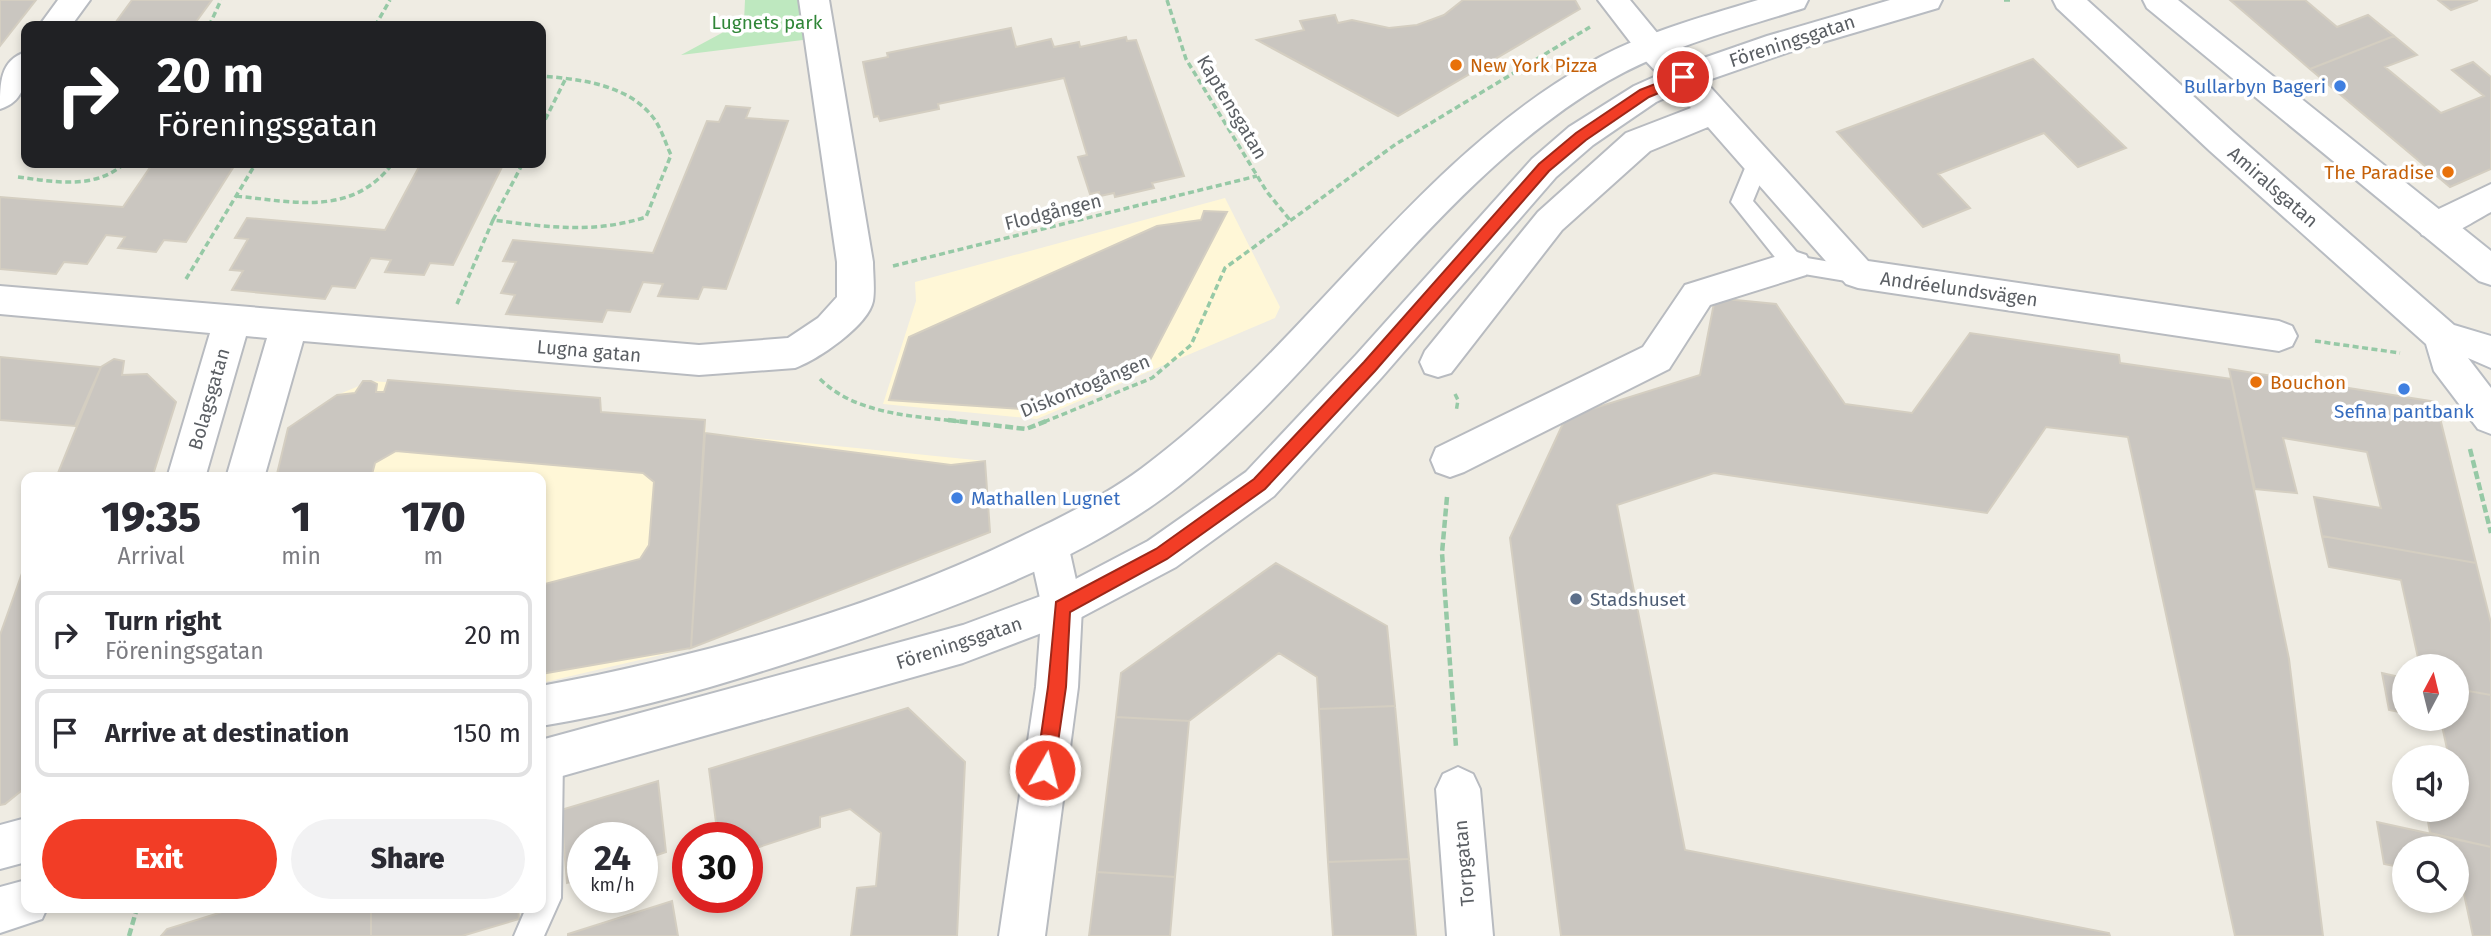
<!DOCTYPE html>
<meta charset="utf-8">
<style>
:root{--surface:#fff;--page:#f2f2f3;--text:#2b2b33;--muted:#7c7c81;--line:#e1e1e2;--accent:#f23d26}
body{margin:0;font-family:"Fira Sans",sans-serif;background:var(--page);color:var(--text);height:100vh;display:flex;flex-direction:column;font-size:26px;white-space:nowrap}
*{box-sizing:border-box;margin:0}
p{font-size:23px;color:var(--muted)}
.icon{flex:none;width:38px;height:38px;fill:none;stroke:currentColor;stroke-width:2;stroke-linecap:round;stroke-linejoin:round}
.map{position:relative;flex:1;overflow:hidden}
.details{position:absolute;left:21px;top:472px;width:525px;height:441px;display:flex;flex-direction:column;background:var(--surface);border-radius:14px;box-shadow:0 4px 10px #0003}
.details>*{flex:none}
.banner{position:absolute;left:21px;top:21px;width:525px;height:147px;border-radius:14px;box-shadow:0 4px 10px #0003;background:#202124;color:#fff;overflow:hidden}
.needle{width:46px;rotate:7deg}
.fabs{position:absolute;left:2392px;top:654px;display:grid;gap:14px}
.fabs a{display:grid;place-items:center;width:77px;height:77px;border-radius:50%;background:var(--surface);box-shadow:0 4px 10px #0003;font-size:35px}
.speed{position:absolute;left:567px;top:822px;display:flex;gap:14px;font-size:35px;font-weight:700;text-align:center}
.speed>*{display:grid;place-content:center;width:91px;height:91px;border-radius:50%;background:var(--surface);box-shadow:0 4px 10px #0003;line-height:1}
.speed small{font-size:18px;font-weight:400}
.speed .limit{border:10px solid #d22;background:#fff;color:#111}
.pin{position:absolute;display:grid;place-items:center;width:60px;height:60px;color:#fff;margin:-30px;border:4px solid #fff;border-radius:50%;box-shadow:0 2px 7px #0007}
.me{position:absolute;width:77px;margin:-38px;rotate:8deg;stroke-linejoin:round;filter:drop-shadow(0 0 5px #0008)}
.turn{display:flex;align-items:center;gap:24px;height:147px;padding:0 21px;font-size:32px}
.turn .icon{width:91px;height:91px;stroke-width:2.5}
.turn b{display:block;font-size:49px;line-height:60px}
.eta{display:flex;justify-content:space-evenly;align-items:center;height:119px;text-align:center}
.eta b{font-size:42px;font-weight:800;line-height:49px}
.primary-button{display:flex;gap:14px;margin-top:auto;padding:14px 21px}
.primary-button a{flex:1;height:80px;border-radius:42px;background:var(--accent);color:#fff;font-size:28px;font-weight:800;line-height:80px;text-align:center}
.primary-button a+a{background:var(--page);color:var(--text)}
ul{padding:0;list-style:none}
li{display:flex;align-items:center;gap:21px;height:88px;margin:0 14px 10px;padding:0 7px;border:4px solid var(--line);border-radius:14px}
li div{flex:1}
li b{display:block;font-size:26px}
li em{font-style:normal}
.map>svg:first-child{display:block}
</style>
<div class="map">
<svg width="2491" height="936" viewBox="0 0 2491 936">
<rect width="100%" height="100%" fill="#efece3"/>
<path fill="#fff7d7" d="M1225,198L1280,307L1275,318L1037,419L883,404L916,301L915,282Z
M371,381L600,398L602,412L705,420L706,433L985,461L990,532L691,648L541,683V478H276L288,428L337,395Z"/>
<path fill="#bee8bf" d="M745,0H803L811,39L681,55L744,21Z"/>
<path fill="#cac6c0" stroke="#d4cec1" stroke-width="2" d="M0,0H36L0,46Z
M132,0H212L193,26H113Z
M1575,0L1580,9L1398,116L1257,40L1304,30L1300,21L1335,15L1338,23L1352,20L1389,28L1417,25L1444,15L1463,0Z
M2230,0H2305L2337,27L2368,15L2394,36L2310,69Z
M2438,0H2478L2451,10Z
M1011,28L1016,47L1051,39L1054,47L1079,42L1080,47L1126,37L1127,41L1136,40L1184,176L1152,183L1154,188L1115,197L1114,193L1100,196L1099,192L1090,194L1078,157L1087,155L1064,78L938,104L939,109L880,121L878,116L874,117L863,62L888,57L887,53Z
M2394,36L2417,55L2385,67L2441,113L2484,96L2452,70L2473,62L2491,77V169L2450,187L2310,69Z
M2033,59L2126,148L2078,167L2044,133L1938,174L1970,208L1923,227L1837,132Z
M726,106L750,108L746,118L788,121L726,289L703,287L698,299L658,296L663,284L643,282L630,312L607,310L602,322L506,314L515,295L501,293L516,262L503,261L513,240L653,253L707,121L719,122Z
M153,163H236L186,242L164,240L156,252L118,248L125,237L106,235L87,264L64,262L56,274L0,269V197L123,207Z
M421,163H504L453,265L430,263L424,275L385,272L391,260L371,258L355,288L332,286L325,299L232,290L243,271L230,270L248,239L235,238L247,218L385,230Z
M1204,211L1227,212L1150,360L1035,410L889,400L909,337L1157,226L1201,220Z
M1715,298L1776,304L1845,404L1912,413L1970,333L2119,355L2120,363L2231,379L2289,659L2323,936H2235L2128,437L2046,427L1987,513L1714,473L1617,505L1685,850L2109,933L2110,936H1561L1510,538L1566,417L1700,375Z
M0,357L101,367L75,426L0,420Z
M114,359L124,361L122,375L147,374L176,402L152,478H56L101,367Z
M2229,369L2436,402L2476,563L2322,536L2314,497L2381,508L2367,452L2283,438L2297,493L2255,489Z
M388,380L600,398L601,412L705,420L691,648L541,674V585L640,559L649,545L654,482L643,473L396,451L375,463L371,478H276L288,428L337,395L355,393L363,381H371L377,384L376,392H384Z
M705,433L951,465L985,461L990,532L691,648Z
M2322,536L2476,563L2491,623V695L2457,689V667H2420L2401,580L2329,567Z
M26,562V787L5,804L0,805V635Z
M1276,563L1387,626L1395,706L1319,709L1317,677L1279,653L1189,721L1116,717L1121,673Z
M2382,673L2404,678V713L2389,710Z
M2457,689L2491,695V847L2430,833L2426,810H2457L2459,804L2457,758H2449L2441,721L2435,719H2457Z
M1395,706L1409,859L1328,862L1319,709Z
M908,708L965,762L957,936H851L857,888L876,886L881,833L850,809L820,817V827L747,851V838H718L709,769Z
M1116,717L1189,721L1175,877L1097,872Z
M658,781L666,852L642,860V838H583V878L567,883L561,810Z
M2377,822L2491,847V936H2473L2461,880L2457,879V849H2404V868L2384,864Z
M1409,859L1416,936H1333L1328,862Z
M1097,872L1175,877L1170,936H1089Z
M672,901L678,936H568V934Z
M235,908H371V936H161L167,929Z
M371,908H518L519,919L462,936H371Z"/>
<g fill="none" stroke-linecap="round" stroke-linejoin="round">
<defs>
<path id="lane" d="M1758,154L1766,156L1769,162L1753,201L1801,257L1866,268L1869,274L1866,280L1858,283L1786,271L1731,202L1750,156Z
M549,746L559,750L563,759L561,898L544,936H514L526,908H541V749Z"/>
<path id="street" d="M58,0H90L71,26H39Z
M799,0H829L873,262C873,274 875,289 873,301C868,326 817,360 795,368L699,375L303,341L264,478H226L267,338L246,336L205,478H167L210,333L0,314V286L699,345L788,338L818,318L837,297V262Z
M1598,0H1630L1663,40L1694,69L1868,261L2279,321L2292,326L2297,336L2292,346L2279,351L1858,288L1846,284L1708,127L1650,151L1562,230L1451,373L1438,377L1425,373L1420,362L1425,351L1538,212L1626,133L1691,108L1641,56Z
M26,52C27,76 27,101 0,109C0,83 0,60 26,52Z
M2491,184V212C2470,223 2445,243 2422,235L2417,226L2422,217Z
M1794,251L1806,255L1812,265L1806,275L1710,305L1669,369L1464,472L1450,477L1436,472L1431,460L1436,448L1643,347L1685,285Z
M1048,526L1062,531L1068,544L1082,607L1078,687L1045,936H999L1036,687L1042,607L1028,544L1034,531Z
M1458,767L1473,774L1480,789L1493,936H1447L1436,789L1443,774Z"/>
<path id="secondary" d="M1758,0H1808L1804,8C1738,29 1669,46 1608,81C1440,179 1331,364 1180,485C1082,563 940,613 822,652C730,682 637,711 541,726V686C703,656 878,607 1026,534C1069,514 1113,491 1150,462C1306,344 1413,165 1584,66C1638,34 1699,18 1758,0Z
M1890,0H1942L1938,8L1789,52L1694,85L1656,102L1593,145L1556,177L1382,377L1274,496L1176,567L1076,620L963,663L541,782V740L963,625L1049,593L1148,541L1246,472L1356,355L1532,159L1569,127L1634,86L1672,69L1767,36Z
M2053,0H2087L2234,133L2454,325L2491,336V368L2468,358L2491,388V434L2478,429L2434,371L2426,344L2210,151L2057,8Z
M2143,0H2178L2491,251V285L2479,281L2147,8Z
M26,818V862L0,869V825Z
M26,880V908H47L42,919L0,933V887Z"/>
</defs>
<use href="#lane" stroke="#b8bbc0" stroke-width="4"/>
<use href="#street" stroke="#b8bbc0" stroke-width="4"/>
<use href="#secondary" stroke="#b8bcc2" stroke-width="4"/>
<path stroke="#96c9a6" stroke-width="3.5" stroke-dasharray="6 3.5" stroke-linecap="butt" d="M1167,0L1186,59L1267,192L1290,220
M2004,0H2013
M209,26L221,0
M375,26L390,0
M541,128L566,78
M18,177C55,182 95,190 125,163
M236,196C295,202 352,217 393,163
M493,220L523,163
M893,266L1257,176
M186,279L256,163
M457,304L493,220C546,227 594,234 646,217L671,155C665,142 661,127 652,116C626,84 579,79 541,76
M2315,341L2400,353
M820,379C856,415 915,416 963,422
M1455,394L1458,400L1456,412
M1044,422L1152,378L1191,345L1225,268L1396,144L1590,27"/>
<path stroke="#96c9a6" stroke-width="4.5" stroke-dasharray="8 3.5" stroke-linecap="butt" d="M948,420L1026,429L1049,420
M2470,449L2491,533
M1447,497L1442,553L1456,747
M129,936L137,908"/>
<use href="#lane" fill="#fff" fill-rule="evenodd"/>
<use href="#street" fill="#fff" fill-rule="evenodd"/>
<use href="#secondary" fill="#fff" fill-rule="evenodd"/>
</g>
<path fill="#f23d26" stroke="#9d2819" stroke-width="2" d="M1683,73L1690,77L1688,81L1649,97L1586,140L1549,171L1375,371L1265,489L1167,559L1070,612L1066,687L1054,770L1052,777L1045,779L1039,777L1036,770L1048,687L1056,602L1156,549L1254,479L1364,362L1539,164L1576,133L1640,90Z"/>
<g fill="#e8710a" stroke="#fff" stroke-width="2.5">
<circle cx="1456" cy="65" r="7"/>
<circle cx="2448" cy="172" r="7"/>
<circle cx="2256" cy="382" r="7"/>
</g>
<g fill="#3f7fe0" stroke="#fff" stroke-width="2.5">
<circle cx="2340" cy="86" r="7"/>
<circle cx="2404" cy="389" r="7"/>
<circle cx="957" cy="498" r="7"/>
</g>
<circle fill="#5c6f8a" stroke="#fff" stroke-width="2.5" cx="1576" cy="599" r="7"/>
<g text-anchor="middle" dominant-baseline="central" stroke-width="7" stroke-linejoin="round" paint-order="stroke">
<g font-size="19" fill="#308638" stroke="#fff">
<text x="767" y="22">Lugnets park</text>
</g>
<g font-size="19" fill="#5b5f64" stroke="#fff">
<text transform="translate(1792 41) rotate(-18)">Föreningsgatan</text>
<text transform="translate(1232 107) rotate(59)">Kaptensgatan</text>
<text transform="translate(2273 187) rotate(41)">Amiralsgatan</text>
<text transform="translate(1053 212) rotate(-14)">Flodgången</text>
<text transform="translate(1959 289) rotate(8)">Andréelundsvägen</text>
<text transform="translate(589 351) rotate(5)">Lugna gatan</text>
<text transform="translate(1085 386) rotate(-22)">Diskontogången</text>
<text transform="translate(209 399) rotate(-74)">Bolagsgatan</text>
<text transform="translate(959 643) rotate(-18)">Föreningsgatan</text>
<text transform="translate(1464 863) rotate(-95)">Torpgatan</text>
</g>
<g font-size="19" fill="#c56008" stroke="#fff" text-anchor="start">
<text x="1470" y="65">New York Pizza</text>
<text x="2434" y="172" text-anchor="end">The Paradise</text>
<text x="2270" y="382">Bouchon</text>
</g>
<g font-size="19" fill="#366cbe" stroke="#fff" text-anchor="end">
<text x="2326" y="86">Bullarbyn Bageri</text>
<text x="2404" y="411" text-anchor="middle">Sefina pantbank</text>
<text x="971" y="498" text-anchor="start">Mathallen Lugnet</text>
</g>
<g font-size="19" fill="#4e5e75" stroke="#fff" text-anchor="start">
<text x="1590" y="599">Stadshuset</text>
</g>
</g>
</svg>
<div class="fabs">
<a><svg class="needle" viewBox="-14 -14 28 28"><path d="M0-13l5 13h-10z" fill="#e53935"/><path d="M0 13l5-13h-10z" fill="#7c7c81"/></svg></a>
<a><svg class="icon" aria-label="sound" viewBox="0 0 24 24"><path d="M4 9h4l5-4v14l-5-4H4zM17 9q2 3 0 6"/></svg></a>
<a><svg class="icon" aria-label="search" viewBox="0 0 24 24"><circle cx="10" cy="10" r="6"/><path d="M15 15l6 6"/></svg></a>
</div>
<div class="speed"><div>24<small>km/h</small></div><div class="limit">30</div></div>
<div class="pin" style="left:1683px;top:77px;background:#d93025"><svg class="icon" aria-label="arrive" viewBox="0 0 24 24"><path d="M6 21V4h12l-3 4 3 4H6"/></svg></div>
<svg class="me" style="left:1045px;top:770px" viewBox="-20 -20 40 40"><circle r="17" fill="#f23d26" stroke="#fff" stroke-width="3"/><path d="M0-11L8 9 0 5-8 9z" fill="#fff"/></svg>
<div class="banner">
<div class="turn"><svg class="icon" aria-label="right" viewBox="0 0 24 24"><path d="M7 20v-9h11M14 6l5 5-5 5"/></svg><div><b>20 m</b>Föreningsgatan</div></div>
</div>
<section class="details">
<div class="eta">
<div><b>19:35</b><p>Arrival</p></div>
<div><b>1</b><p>min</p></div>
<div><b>170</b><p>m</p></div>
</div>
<ul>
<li><svg class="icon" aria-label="right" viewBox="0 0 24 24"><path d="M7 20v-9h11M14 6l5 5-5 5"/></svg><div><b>Turn right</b><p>Föreningsgatan</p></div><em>20 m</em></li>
<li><svg class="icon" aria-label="arrive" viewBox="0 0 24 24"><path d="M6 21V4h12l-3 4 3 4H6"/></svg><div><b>Arrive at destination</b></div><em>150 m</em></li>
</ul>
<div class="primary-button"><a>Exit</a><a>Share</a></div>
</section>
</div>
